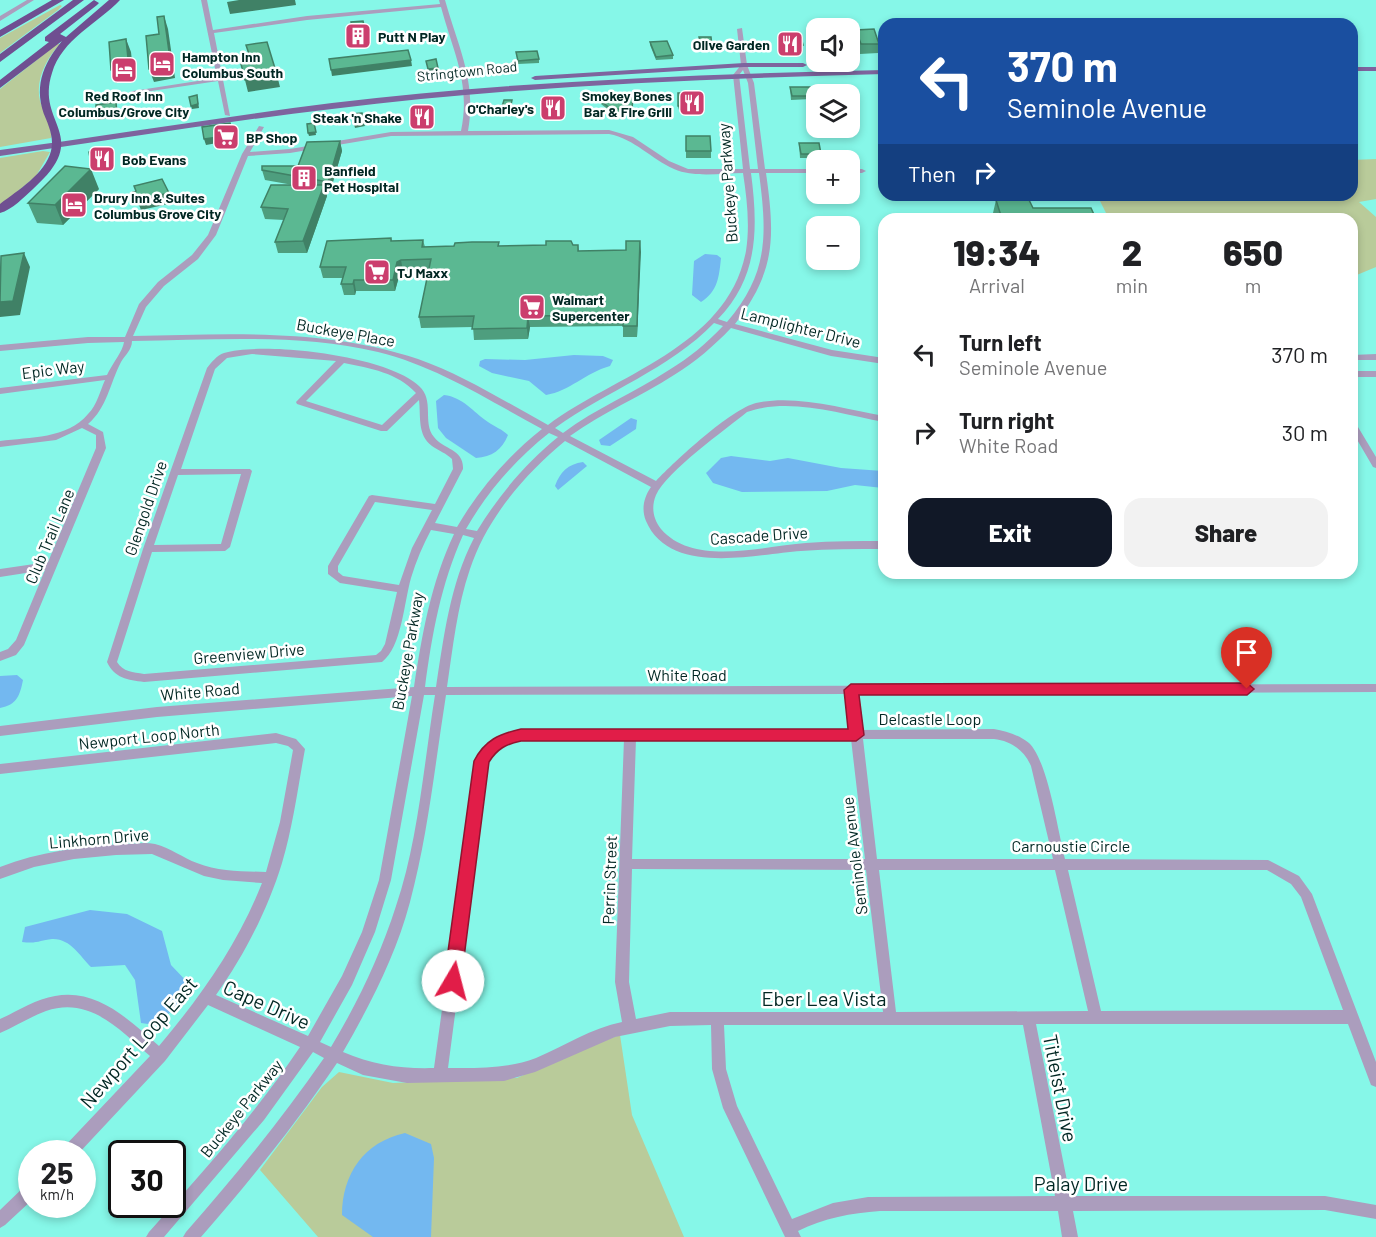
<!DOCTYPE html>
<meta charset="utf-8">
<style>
:root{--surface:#fff;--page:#f2f2f2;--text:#202124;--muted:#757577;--accent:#111827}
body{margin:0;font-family:Barlow,sans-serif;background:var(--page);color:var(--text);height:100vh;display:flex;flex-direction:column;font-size:22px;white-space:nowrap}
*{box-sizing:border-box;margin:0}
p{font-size:20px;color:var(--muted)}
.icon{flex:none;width:33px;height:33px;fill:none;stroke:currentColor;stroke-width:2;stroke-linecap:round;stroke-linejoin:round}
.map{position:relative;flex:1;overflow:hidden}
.drawer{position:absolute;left:878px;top:213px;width:480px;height:366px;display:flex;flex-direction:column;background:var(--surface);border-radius:18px;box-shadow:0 3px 9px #0003}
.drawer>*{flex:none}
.banner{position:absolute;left:878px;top:18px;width:480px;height:183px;border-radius:18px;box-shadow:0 3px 9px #0003;background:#1a4fa0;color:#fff;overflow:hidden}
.fabs{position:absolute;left:806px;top:18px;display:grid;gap:12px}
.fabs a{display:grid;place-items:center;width:54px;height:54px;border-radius:12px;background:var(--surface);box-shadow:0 3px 9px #0003;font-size:30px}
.speed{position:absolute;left:18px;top:1140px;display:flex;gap:12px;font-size:30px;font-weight:700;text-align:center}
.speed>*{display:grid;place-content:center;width:78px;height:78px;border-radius:50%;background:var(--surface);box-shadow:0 3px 9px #0003;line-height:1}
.speed small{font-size:15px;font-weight:400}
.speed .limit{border:3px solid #111;border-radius:9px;background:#fff;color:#111}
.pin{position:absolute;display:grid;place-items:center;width:51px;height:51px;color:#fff;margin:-62px -26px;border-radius:50% 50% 50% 0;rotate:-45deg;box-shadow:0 0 6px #0007}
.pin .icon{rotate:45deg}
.me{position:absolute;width:66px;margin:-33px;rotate:8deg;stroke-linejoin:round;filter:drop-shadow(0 0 4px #0008)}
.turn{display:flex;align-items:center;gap:21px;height:126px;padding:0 30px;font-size:27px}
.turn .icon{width:78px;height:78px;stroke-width:2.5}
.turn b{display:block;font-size:42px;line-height:51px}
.then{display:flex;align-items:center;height:57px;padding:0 30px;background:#0003;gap:12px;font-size:22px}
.eta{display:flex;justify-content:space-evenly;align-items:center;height:102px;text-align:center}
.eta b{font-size:36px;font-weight:800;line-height:42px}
.cta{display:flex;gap:12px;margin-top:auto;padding:12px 30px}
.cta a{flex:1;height:69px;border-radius:18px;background:var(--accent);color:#fff;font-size:24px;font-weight:800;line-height:69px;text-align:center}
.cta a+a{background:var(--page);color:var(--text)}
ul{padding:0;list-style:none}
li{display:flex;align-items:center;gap:18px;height:78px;padding:0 30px}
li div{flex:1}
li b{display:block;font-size:22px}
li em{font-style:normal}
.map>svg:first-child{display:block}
</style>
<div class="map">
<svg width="1376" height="1237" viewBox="0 0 1376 1237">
<rect width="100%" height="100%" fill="#86f7e8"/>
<path fill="#b9cb9a" d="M60,5L62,6L58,10L0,53V38Z
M57,44H60C46,59 35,80 40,101C44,113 52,125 51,138L0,147V89Z
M43,151L50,152L36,176L0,206V158Z
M1376,159V199L1359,202L1376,217V267L1352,277V219H1109L1097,195H1352V160Z
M620,1035L632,1115L684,1237H318L260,1170L322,1087L339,1072L393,1083L517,1078L578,1050Z"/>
<path fill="#73b8f0" d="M705,254L717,255L721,258C719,277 718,291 701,302L692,295L694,261Z
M574,355L603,356L613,360L610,366C585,373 570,391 546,395L529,381L492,373L479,366L480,361L485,359L525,360Z
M444,395C463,397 473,412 488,422C495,427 502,429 508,435C502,450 492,457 476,458L446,438L438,428L436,401Z
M631,418L637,420L636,429L610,446L601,445L599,440Z
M731,456L770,461L788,458L841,468L883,471V488L855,485L827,491L742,492L713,483L706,473L721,458Z
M583,462L587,466L558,490L555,486C560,472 568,464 583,462Z
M17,675L23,680C20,695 17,705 0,708V676Z
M90,910L127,914L162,931L171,965L191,986V995L155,1025L141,1023L135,980L125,965L91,967C80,956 70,938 52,939C40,940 38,944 22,942L25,927Z
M405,1133L431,1144L434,1158L431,1237H373L342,1215C342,1174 364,1142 405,1133Z"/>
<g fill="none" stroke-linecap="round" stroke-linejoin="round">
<path fill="#ab9dbd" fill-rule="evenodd" d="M27,0H34L0,21V16Z
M201,0H207L213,30L307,16L440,4L439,0H445C458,47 477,81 468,131L609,130L633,137L669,161L688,169H743L733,75L741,65L737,29L742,28L747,65L754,83L765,169H816V173H766C775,237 776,271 735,324L832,350L884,358V364L831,356L731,328C714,346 695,362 674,375C640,397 603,412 570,436L656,481C675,461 731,409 756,403C795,394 845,409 884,416V422C840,414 790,397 747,412C725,430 667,471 656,495C651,507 653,519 661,529C694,567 762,546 806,543C832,541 858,541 884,541V549C856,549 829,549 801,551C756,554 670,577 646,521C641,509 644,497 651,487L565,441C524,475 487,518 470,569C457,607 453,647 447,687L1376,684V692L857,694L861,730L994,729C1006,731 1019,735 1029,743C1048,761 1058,832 1065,859L1268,860L1299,876L1312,894L1376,1062V1087L1371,1085L1348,1024H1036L1070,1196H1325L1376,1205V1219L1325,1210L1073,1211L1078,1237H1062L1058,1211H880C851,1213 824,1218 798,1231L801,1237H785L723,1108L712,1069L711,1025L670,1026L615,1037L535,1072L504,1081L407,1083L363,1075L337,1063C295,1125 250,1181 201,1237H183L186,1232C235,1176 282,1119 324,1058L313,1052L264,1120L164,1237H146L149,1232C202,1173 256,1113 300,1047L208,1005L165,1061L78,1154H60L62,1149L150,1056C120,1030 90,996 46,1011C30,1017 16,1026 0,1033V1019C18,1011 36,999 55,996C98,988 130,1021 159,1046C201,996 238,944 262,883L223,880L204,876L152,854L116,855L74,859L34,867L0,879V867C39,852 81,846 123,844C133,844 145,842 155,844C171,848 183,858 197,863C219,872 243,871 266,872L280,822L293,750L288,746L276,743L0,774V764L276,733L296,739L305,749C298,787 293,826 282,863C268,909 244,956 216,995L308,1036L342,976L362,932L379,880L412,696L157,717L0,736V726L157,707L414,687C422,634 431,583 454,534L431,530C423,545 416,561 411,578C404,602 402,647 382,662L144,682C128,680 114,678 107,662L143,549L207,368C211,363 217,355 224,353C265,341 388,356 419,386C435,400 422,423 434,437C444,450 464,449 463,469L435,523L457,527C479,489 508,456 542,429C490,401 436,366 378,352C298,333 213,340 132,341C132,350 125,355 121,362C110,383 107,408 88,424L103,432L106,448L24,645L16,655L0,661V652L8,649L16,640L45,570L0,577V569L48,562L96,448V435L82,428L56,440L0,447V441C30,437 67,439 88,414C97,405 100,391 105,380L0,394V388L107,375C112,364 123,351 124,342L88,343L0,351V345L88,337H125L139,304L158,282L192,255L208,235L242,154L259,126L264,127L250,152L290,149L391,132L461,131C471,83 453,52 441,7L307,20L214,33L230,116L225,115L218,81L131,94V92L133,91L217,78ZM743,70L748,83L758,169H750L739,75ZM609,134C635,139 651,159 674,169C694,178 722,173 743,173C747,199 750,225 746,251C728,347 616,374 548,425C506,402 463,375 418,359C326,328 229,334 133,336L146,307L164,286L198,259L216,235L248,156L290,153L391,136ZM751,173H759C767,234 769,273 727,322L718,319C759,277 758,227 751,173ZM714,323L723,326C707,343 689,358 669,370C634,393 596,408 563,433L555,428C606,391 670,369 714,323ZM252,354L336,361L296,402L297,404L381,431H387L419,400C421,416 417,435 432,446C439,451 446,453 452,459L453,469L435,504L372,495L369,496L328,566V574L340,583L397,592L385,644L381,651L376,655L144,674C133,672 123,672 117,662L152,552L225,551L230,547L252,471L250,469H181L215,369L227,358ZM344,363C370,368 398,373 416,393L382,425L306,401ZM549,433L558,437C525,464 499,495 477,531L466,529C487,492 516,459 549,433ZM241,474L221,544L154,545L178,475ZM375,502L432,510L412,548L399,585L343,576L338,572V566ZM463,535L474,538C450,584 444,636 436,687H425C432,634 441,584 463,535ZM846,694L850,730H521L492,740L476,761L434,1068C402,1069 373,1065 343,1052C370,1005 396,955 410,902C428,835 435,764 446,695ZM424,695H435C424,763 418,842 396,906C380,956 358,1002 331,1047L320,1042L352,985L375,932L391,880ZM624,739L615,982L622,1022C592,1028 564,1046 536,1058C507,1069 479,1068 448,1068L488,762L500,746L521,740ZM636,739H851L865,859H632ZM863,739H994C1011,741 1024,750 1031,766L1053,859H877ZM632,869L866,870L883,1012H670L636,1019L629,982ZM879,870H1055L1088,1011L896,1012ZM1068,870H1267L1291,884L1301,897L1343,1010L1101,1011ZM724,1025H1023L1055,1196L868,1197L833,1203L792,1219L737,1106L726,1069Z
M849,169H862L866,171L862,173H849Z
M1376,354V360H1352V355Z
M1352,371H1376V377H1352Z
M1352,421L1355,422L1376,457V468L1373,467L1352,431Z
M32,1182V1200L5,1225L0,1228V1210L27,1184Z"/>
<path fill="#7e649e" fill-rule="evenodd" d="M744,63H803L807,65L803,67H744L535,80L531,78L535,76Z
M1352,67H1376V71H1352Z
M884,70V74C700,79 515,86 332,109C221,122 111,140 0,156V150C111,135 221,117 332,103C515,81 700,74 884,70Z"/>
<path fill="#6f4f91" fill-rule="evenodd" d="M52,0H64L0,37V30Z
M73,0H84L0,62V54Z
M94,0L99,3L97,5L60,34L66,37L109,0H120C97,24 62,39 52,73C35,125 94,135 33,189C24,197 12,210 0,213V204C18,190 45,174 51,151C54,140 50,129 46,119C33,89 42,65 62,41L0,88V80L49,42L45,41V37Z"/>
</g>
<path fill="#4e9e7e" d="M856,30L879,44L878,53L860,54L855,39Z
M699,37H711L712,52H701Z
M779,37L803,45V48L781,50Z
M650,42L673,55V59L656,60L650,45Z
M516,52L539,59V63L518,64Z
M790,87L812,96L811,99L791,100Z
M633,97L632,112H611L601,104V101H610Z
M563,101L561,112H543V109Z
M512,103L510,113H502L501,110Z
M686,136L711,151V158H686Z
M340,141L342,151L330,192L326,191L327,196L307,253H278L275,242L284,220L265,219L261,207L293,185L265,180L262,170L298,166Z
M799,143L821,154V158H800Z
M111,151L114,164L93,166L91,163Z
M99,189L63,225L37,223L28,203Z
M822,194H834V196H822Z
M996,200L1033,208L1096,219H995L993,213Z
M391,238L392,241L423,240L425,247L578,245L579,251L626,250L640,241L637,337H623V326L530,327L528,339L474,340L473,327L421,328L419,317L429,270L403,271L400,273L395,291H356L355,295H344L341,284L343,278H323L320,267Z"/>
<path fill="#408166" d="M239,0H295L296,5L230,14L227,2Z
M164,16L168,29L175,78L154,82L149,69Z
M365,30L367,40L355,41L353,32Z
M126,39L131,52L134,80L116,83L111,70Z
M411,60L412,66L332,76L331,70Z
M438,68L439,71L428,72V69Z
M277,75L280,87L248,92L245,80Z
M197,95L199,108L192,109L191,106Z
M116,102L118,117L98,120L96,117Z
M702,103V106L679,110L678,106Z
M230,123L234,140L206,145L204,139Z
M314,123L316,135L309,136L308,133Z
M364,123L365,126L355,128L354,124Z
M340,141L342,151L330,192L328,182Z
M91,169L99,189L63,225L55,205Z
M324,185L327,196L307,253L303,241Z
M169,193L173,203L141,210L137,200Z
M640,241L641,252L637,337V326Z
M24,253L30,267L20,315L0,317V302Z
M401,260L403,271L400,273L395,291L393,280L397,262Z
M354,280L356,291L355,295L353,284Z
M528,316L530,327L528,339L527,328Z"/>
<path fill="#5bb892" stroke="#408166" stroke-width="1.5" d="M164,16L171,66L149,69L146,36L159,34L157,17Z
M363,21L365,30L353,32L351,22Z
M874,29L879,44H861L856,30Z
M699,37H711L712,48L701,49Z
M779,37H801L803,45L781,47Z
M126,39L129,68L111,70L109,42Z
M667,41L673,55L656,57L650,42Z
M267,42L277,75L245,80L239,56L249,54L246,45Z
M408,50L411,60L331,70L329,59Z
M537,51L539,59L518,61L516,52Z
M436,59L438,68L428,69L426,61Z
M790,87H810L812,96H792Z
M678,93H701L702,103L678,106Z
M197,95L198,104L191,106L189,97Z
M610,97H633L632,109H611L601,101H610Z
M544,98H563L561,109H543Z
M504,100H512L510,110H501Z
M116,102L117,114L96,117V105Z
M362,113L364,123L354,124L352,114Z
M230,123L233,135L204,139L202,127Z
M314,123L316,132L308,133L307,124Z
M686,136H710L711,151H686Z
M340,141L328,182L262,170V166H298L307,142Z
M799,143H819L821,154H801Z
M109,148L113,161L91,163L89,152Z
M65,166L91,169L55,205L28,203Z
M162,179L169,193L137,200L133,192L136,191L134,186Z
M271,185H324L303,241L275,242L288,209L261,207Z
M996,200H1029L1033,208H1091L1096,219H1002Z
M391,238V241L423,240L422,247L454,246L455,243L472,242H499L498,246L546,245V241H571L573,245H578V251L626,250V241H640L637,326H623V315L528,316L527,328L472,329L474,316L419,317L431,259L401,260L397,262L393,280H354L353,284H341L346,267H320L327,241Z
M24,253L13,301L0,302L1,256Z"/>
<path fill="#e11d48" stroke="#92132f" stroke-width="1.5" d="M1247,683L1254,689L1247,695H859L864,735L856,741H521C506,744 497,749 489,762L461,981L459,986L453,989L446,986L444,981L474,761C485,740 499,734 521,729H848L844,690L851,684Z"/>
<defs>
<symbol id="building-square" viewBox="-11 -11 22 22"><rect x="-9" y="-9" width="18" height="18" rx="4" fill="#cb3e6d" stroke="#fff"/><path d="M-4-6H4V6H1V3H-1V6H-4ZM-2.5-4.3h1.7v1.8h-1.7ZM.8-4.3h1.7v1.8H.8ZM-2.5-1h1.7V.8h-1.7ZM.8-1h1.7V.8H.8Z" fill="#fff"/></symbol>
<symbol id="restaurant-square" viewBox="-11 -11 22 22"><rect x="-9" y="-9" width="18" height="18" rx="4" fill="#cb3e6d" stroke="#fff"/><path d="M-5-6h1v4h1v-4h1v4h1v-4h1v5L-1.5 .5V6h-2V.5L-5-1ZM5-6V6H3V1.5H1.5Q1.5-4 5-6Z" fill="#fff"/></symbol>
<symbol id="hotel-square" viewBox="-11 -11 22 22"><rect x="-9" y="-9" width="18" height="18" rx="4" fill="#cb3e6d" stroke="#fff"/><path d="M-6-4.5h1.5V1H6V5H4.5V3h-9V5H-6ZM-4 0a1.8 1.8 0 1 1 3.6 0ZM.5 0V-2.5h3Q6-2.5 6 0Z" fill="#fff"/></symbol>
<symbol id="supermarket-square" viewBox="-11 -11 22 22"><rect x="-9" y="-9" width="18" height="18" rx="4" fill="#cb3e6d" stroke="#fff"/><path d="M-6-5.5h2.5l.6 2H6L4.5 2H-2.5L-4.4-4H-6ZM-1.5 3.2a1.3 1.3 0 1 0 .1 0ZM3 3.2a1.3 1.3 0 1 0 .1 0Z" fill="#fff"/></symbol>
</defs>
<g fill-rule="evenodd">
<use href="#building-square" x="343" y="21" width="30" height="30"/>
<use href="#restaurant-square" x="775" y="29" width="30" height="30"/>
<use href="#hotel-square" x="147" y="49" width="30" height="30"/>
<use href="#hotel-square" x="109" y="55" width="30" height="30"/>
<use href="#restaurant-square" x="677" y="88" width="30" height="30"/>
<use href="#restaurant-square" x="538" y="93" width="30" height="30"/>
<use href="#restaurant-square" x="407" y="102" width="30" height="30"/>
<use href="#supermarket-square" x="211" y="122" width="30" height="30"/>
<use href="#restaurant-square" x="87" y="144" width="30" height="30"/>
<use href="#building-square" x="289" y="163" width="30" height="30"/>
<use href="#hotel-square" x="59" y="190" width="30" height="30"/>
<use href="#supermarket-square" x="362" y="257" width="30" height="30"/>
<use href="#supermarket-square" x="517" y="292" width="30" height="30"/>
</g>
<g text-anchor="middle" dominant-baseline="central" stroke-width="5" stroke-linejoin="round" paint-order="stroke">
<g font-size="14" font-weight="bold" fill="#012723" stroke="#fff" text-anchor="start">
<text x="378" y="36">Putt N Play</text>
<text x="770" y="44" text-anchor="end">Olive Garden</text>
<text x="182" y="56">Hampton Inn<tspan x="182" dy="16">Columbus South</tspan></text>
<text x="124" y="95" text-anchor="middle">Red Roof Inn<tspan x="124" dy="16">Columbus/Grove City</tspan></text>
<text x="672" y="95" text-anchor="end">Smokey Bones<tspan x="672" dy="16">Bar &amp; Fire Grill</tspan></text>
<text x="534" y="108" text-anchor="end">O'Charley's</text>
<text x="402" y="117" text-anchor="end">Steak 'n Shake</text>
<text x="246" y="137">BP Shop</text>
<text x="122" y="159">Bob Evans</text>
<text x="324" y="170">Banfield<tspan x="324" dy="16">Pet Hospital</tspan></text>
<text x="94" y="197">Drury Inn &amp; Suites<tspan x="94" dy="16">Columbus Grove City</tspan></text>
<text x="397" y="272">TJ Maxx</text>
<text x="552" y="299">Walmart<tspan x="552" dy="16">Supercenter</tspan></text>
</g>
<g font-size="14" fill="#012723" stroke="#fff">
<text transform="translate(467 71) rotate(-6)">Stringtown Road</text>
</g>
<g font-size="16" fill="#012723" stroke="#fff">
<text transform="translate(727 183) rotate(-94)">Buckeye Parkway</text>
<text transform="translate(801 327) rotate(14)">Lamplighter Drive</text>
<text transform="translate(346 332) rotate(10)">Buckeye Place</text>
<text transform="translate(53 369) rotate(-7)">Epic Way</text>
<text transform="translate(145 508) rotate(-71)">Glengold Drive</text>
<text transform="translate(759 535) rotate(-4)">Cascade Drive</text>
<text transform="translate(49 536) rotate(-67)">Club Trail Lane</text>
<text transform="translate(407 651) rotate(-80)">Buckeye Parkway</text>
<text transform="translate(249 653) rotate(-5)">Greenview Drive</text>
<text x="687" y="674">White Road</text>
<text transform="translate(200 691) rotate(-5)">White Road</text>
<text x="930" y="718">Delcastle Loop</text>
<text transform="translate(149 736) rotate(-6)">Newport Loop North</text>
<text transform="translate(99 838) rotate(-5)">Linkhorn Drive</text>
<text x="1071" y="845">Carnoustie Circle</text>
<text transform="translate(854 856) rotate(-97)">Seminole Avenue</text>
<text transform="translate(609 880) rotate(-88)">Perrin Street</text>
<text transform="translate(241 1108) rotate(-51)">Buckeye Parkway</text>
</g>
<g font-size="20" fill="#012723" stroke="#fff">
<text x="824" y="998">Eber Lea Vista</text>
<text transform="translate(267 1004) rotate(24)">Cape Drive</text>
<text transform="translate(138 1042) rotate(-49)">Newport Loop East</text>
<text transform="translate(1061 1088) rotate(79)">Titleist Drive</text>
<text x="1081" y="1183">Palay Drive</text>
</g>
</g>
</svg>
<div class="fabs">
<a><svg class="icon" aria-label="sound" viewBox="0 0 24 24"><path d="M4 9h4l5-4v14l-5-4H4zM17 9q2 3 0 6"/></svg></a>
<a><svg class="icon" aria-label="layers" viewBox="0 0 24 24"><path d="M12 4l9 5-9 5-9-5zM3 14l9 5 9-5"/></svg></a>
<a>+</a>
<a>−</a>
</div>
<div class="speed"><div>25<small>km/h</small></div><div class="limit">30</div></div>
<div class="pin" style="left:1247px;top:689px;background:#d93025"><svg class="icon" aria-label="arrive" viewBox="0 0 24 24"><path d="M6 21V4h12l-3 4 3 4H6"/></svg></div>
<svg class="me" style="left:453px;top:981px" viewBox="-20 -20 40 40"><circle r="19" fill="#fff"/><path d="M0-13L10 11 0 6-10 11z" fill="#e11d48"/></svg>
<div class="banner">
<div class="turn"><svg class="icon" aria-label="left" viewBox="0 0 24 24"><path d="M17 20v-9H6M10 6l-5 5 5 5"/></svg><div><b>370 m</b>Seminole Avenue</div></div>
<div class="then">Then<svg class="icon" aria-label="right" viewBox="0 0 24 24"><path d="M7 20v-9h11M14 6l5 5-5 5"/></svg></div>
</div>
<section class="drawer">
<div class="eta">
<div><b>19:34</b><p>Arrival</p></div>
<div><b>2</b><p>min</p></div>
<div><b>650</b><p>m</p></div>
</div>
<ul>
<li><svg class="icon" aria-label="left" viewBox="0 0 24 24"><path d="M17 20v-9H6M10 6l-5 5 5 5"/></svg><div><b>Turn left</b><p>Seminole Avenue</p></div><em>370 m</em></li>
<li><svg class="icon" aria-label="right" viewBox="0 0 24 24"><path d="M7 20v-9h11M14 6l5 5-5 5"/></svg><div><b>Turn right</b><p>White Road</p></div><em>30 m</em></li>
</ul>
<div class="cta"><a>Exit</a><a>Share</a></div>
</section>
</div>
